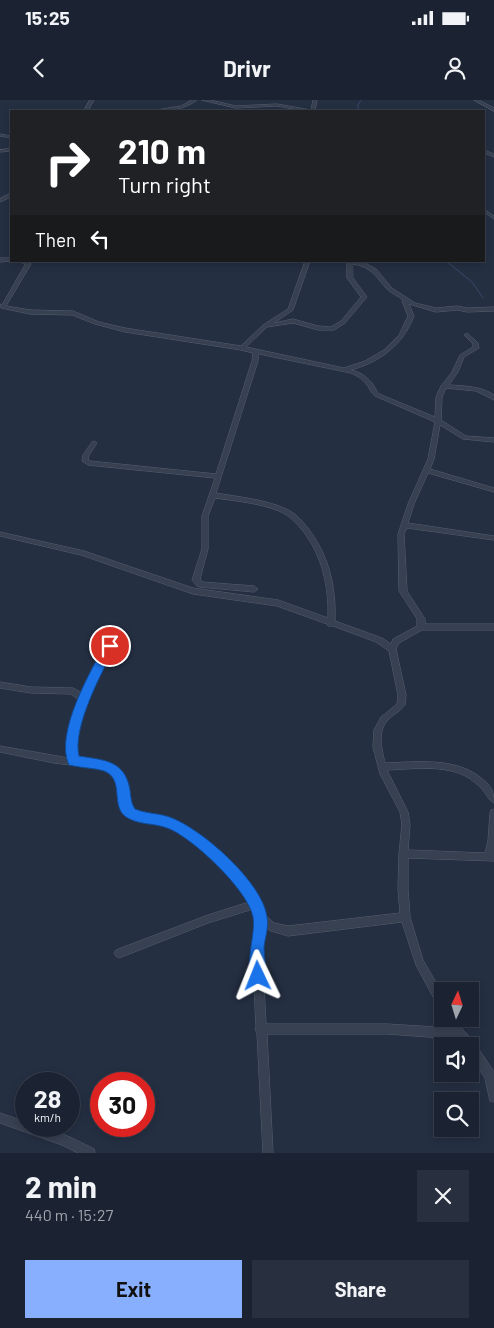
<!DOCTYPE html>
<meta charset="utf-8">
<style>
:root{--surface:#1b2332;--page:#282f3e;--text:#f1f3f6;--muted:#a0a4ac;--line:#39404d;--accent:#88aefe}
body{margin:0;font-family:Barlow,sans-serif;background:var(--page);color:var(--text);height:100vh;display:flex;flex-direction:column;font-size:19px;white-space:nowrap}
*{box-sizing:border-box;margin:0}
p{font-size:16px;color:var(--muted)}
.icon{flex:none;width:28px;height:28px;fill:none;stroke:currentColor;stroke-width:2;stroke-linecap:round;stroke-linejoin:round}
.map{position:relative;height:1053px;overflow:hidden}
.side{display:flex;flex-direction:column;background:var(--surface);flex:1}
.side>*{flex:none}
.hud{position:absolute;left:10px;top:10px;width:475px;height:152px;border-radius:0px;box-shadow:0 2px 8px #0003,0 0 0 1px var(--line);background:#202124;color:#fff;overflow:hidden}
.needle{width:32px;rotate:4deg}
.buttons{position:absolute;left:434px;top:882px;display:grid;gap:10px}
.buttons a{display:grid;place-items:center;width:45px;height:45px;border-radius:0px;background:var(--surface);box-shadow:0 2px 8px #0003,0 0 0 1px var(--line);font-size:25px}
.speed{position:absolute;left:15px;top:972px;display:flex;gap:10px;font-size:25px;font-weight:700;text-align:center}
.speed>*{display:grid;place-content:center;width:65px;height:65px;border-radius:50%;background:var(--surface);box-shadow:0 2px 8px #0003,0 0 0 1px var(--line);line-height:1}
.speed small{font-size:12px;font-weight:400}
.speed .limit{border:8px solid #d22;background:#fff;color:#111}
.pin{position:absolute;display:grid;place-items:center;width:42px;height:42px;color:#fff;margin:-21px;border:2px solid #fff;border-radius:50%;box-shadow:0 1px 5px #0007}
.me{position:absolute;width:55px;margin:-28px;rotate:358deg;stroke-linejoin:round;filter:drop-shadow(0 0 4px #0008)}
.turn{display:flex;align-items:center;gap:18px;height:105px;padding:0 25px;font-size:22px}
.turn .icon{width:65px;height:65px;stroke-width:2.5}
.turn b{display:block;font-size:35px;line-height:42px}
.then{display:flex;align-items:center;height:48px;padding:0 25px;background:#0003;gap:10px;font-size:19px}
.round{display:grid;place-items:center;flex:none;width:52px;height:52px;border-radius:0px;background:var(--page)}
.overview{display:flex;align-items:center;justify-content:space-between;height:85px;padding:0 25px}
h1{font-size:30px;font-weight:700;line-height:38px}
.button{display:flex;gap:10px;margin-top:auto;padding:10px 25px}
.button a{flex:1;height:58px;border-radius:0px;background:var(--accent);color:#111;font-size:20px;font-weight:700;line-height:58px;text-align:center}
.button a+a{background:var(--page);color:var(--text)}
.status{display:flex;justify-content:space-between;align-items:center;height:35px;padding:0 25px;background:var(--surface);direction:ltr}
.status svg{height:14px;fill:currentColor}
header{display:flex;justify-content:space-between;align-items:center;height:65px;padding:0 25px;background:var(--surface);font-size:22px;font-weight:700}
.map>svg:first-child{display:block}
</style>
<div class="status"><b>15:25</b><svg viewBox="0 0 49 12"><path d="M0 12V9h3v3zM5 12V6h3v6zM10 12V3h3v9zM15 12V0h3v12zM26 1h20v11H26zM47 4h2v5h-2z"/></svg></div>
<header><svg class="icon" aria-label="back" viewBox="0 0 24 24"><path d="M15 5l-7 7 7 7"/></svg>Drivr<svg class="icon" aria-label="person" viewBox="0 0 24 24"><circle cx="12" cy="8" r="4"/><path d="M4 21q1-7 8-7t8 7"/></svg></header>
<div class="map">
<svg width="494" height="1053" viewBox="0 0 494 1053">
<rect width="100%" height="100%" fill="#242f42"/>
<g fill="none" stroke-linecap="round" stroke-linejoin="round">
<path stroke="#37496a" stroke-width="1" d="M358,11V5L361,0
M446,161L472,182L483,198"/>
<defs>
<path id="street" d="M90,0H94L88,11H84Z
M192,0H197C184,10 166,12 150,11L181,6Z
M202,0H210L236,6L277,4L311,10L313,0H317L315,11H305L277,6L236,8Z
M474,0H479L494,8V11Z
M0,34L11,36V38L0,36Z
M11,49V51L0,52V50Z
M484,50L494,54V57L484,53Z
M9,94H11V97L0,102V99Z
M484,109L494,116V119L484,112Z
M0,158H11L12,161L0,162Z
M20,161H26L31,164L6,206L30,210L73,211L99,222L125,228L241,246L263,225L288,209L305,161H310L293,210L274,223L293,219L318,226L331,227L341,221L361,197L347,178V161L365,163L376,169L392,188L415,203L436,208L457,206L467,208L494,207V211L467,212L457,210L436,212L409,204L414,216C403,245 380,262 351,270C360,272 366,276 372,283C375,287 376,291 379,294L435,317L436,297L441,286L452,272L460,255L473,247V244L464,235L467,233L478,243L479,248L464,257L458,272L449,285C464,286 481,286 494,295V300L476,291L446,288L442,297L441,320L466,336L494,338V342L463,339L440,325L434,359L430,369L494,388V392L428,373L414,404L408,423L494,436V440L407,428L404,434L407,491L425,519V524H494V530H422L399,543L396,549L406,595L405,605C400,612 392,615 387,621C377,633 382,650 385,663C416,662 454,657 480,677C490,685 494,689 494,703C488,700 486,693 481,688C478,685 473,681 469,678C446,664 413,669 387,670L408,712L410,724L408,750L485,753L488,741L490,713L491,710L494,709V761L408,758V789L410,817L423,860L442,893V907L438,906L416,865L402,822L288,836L271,831L264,827L262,847L266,924H387L451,928L446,919H456L463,930L474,942L494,972V1002L490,1001L485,978L470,956V946H463L457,939L387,934H267L273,1053H263L257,933L255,929L256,926L252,847L255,817L253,809L208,823L119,858L116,856L114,853L116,850L208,815L249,802L234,779L211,756L191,739L166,725L128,716C113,698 128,681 104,669L54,663L0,652V646L69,658C66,637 72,618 79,600L71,594L31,593L0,588V582L31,587L73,588L82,593C88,579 98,566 104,552C106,545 106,539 107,532H113C119,551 99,572 92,588C82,610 74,634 78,659C99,662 123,661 127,688C129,695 128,704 134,710L171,719L197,733L217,750L240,773L259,801L264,814L274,823L288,826L400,813L398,789L399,754L402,724L400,712L380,674L373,647L374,630L381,617L397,604L398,595L389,551L376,542L333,526H328L327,524L277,506L193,494L81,455L0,436V432L84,451L193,488L278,500L328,518C329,486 322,456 303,431C296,423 289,415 279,411C259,403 236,401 215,398L208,416V449L200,479L202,482L254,486L258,489L254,492L200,487L197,486L192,480L202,449V416L215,378L88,365L82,361L83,355L92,342L94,341L97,343L89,355L88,360L90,361L216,374L252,261L253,253L241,250L125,232L95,224L72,215L30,214L1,208L0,204L2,205L25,165ZM353,164C372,167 375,176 387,189C391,193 398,196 403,200L402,201L408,216L399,235L384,250L365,261L344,268L246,247L267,227L293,223L318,230H334L345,223L367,197L353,178ZM259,254L351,273C358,276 364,280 368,286C370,290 371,293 375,296L435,322L428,359L408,404L398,434L399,491L417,519V526L393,539L391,544L382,538L335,521C336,486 329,455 307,427C301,419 294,412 284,408C263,399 238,397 216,393L258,261Z
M0,1013L26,1022V1026C51,1026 72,1038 94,1049L95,1053H78L62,1045L0,1023Z"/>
</defs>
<use href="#street" stroke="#565f6f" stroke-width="1"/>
<use href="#street" fill="#384151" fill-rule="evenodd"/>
</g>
<path fill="#1a73e8" stroke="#114b97" d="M110,541L116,546C102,571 72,628 79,656C104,660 125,660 130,690C131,697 131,703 135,709C147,714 161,713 172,718C203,730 263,783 267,817C269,827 265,838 264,847C264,858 268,871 263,881L258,883L253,881C244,860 256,836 253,817C249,791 191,736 167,728C154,723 138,725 126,717C110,706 125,679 104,671C95,668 83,668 74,666L69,665C54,634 91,570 106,543Z"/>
</svg>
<div class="buttons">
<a><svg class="needle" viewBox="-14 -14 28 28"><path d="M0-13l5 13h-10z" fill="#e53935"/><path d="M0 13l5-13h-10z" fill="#a0a4ac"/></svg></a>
<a><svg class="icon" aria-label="sound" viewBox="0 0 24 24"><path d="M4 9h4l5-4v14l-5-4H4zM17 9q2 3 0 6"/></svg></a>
<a><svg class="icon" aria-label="search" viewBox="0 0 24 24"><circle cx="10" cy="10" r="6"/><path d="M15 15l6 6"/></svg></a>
</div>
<div class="speed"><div>28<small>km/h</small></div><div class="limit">30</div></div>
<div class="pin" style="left:110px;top:546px;background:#d93025"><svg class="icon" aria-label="arrive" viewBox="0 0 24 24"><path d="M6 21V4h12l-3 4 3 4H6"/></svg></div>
<svg class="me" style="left:258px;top:876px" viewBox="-20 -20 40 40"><path d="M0-17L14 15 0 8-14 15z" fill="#1a73e8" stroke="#fff" stroke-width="4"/></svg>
<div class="hud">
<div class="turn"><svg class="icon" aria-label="right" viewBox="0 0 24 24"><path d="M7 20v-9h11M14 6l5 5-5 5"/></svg><div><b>210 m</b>Turn right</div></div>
<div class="then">Then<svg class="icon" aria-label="left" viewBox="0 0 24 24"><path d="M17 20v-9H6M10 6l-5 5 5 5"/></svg></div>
</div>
</div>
<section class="side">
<div class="overview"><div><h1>2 min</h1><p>440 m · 15:27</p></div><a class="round"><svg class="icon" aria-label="close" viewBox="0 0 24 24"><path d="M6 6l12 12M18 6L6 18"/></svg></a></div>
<div class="button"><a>Exit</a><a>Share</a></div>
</section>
